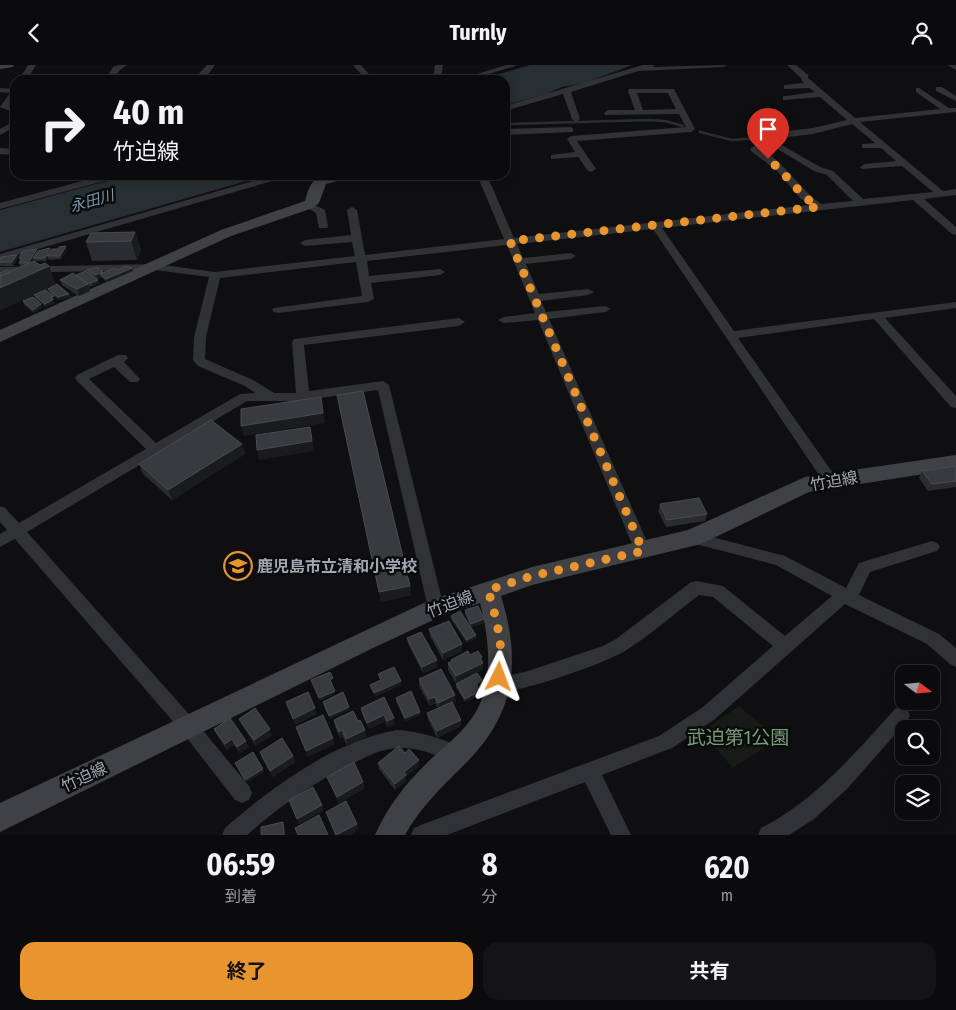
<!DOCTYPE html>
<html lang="ja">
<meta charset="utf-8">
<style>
:root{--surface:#0b0b0d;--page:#141416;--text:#f1f3f6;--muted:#9a9b9d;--line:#2b2b2e;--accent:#e8952f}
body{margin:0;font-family:"Fira Sans Condensed","Noto Sans JP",sans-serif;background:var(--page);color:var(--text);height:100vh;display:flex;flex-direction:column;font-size:19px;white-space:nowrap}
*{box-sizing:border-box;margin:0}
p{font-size:16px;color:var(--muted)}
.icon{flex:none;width:28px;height:28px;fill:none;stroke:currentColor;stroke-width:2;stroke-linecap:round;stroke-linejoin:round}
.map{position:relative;height:770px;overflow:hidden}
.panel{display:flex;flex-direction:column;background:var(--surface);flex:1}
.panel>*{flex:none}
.banner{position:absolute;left:10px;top:10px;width:500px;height:105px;border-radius:15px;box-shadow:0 2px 8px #0003,0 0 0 1px var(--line);background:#0b0b0d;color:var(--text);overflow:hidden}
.needle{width:32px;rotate:106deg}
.fabs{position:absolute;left:895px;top:600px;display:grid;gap:10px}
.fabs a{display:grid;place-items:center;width:45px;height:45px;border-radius:10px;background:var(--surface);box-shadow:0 2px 8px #0003,0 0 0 1px var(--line);font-size:25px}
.pin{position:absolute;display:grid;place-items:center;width:42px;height:42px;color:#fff;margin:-51px -21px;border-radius:50% 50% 50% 0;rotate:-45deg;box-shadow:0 0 5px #0007}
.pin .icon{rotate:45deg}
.me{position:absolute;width:55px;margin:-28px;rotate:3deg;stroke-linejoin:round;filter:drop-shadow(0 0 4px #0008)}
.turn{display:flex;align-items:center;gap:18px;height:105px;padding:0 20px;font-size:22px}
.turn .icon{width:65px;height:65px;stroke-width:2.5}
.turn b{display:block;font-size:35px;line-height:42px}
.eta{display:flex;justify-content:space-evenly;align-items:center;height:85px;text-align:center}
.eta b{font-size:30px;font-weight:700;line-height:35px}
.primary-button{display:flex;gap:10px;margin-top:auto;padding:10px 20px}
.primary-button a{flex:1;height:58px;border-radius:15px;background:var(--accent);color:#111;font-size:20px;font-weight:700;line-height:58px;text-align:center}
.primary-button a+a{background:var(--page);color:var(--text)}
header{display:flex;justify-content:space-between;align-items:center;height:65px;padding:0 20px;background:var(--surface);font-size:22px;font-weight:700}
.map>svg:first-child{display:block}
</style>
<header><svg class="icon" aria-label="back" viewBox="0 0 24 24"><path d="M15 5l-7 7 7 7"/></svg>Turnly<svg class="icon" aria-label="person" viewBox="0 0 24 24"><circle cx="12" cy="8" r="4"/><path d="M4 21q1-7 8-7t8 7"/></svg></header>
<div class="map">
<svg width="956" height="770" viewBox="0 0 956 770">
<rect width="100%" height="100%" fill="#0f0f11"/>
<path fill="#161b16" d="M739,641L778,674L733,703L702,667Z"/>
<path fill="#272f33" d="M530,0H632L585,18L562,22L546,29L505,40V15H479Z
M129,110H267L0,187V145Z"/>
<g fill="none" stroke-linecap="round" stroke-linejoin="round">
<path stroke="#272f33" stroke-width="2.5" d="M505,59L649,55L665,56L683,61
M700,67L732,75L759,73
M363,110H365"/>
<path fill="#313235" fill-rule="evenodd" d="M28,0H36L27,15H19Z
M118,0H127L119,6L113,15H105L113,2Z
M207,0H215C208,10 205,15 193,15Z
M353,0H361L374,15H366Z
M435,0H443L441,15H433Z
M506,0H518L470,15H458Z
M643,0H655L652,2L727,0L723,2L638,6L571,27L580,54L576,57L572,54L563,29L505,46V41Z
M787,0H796L808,10V13L855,53L940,44L916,27V23H919L949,43H956V47L860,57L943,126L956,124V130L924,134L956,162V170L952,169L913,135L662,163L734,266L956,237V243L885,253L956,331V343L951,342L874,254L738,273L835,411L837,415L835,419L830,420L825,419L653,164L517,179L523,193L571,188L576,191L571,194L526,199L539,229L588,224L594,227L588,230L541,236L546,247L605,241L611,244L605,247L549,254L651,486L648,490L643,492L638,490L635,486L538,255L504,258L498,255L504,252L535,248L507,180L367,196L369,211L440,204L445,207L440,210L371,218L374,234L368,237L278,248L274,247L272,245L274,243L362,231L356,197L220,213L206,272L205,294L253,315L274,328H296L292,277L294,274L459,253L465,257L459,261L304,280L309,326L383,316L389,320L444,543L442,548L436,550L430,548L428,543L378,325L297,336H247L27,467L195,656L249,721L252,728L249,735L242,738L235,735L183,668L15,474L0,482V469L7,465L0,457V441L5,443L19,458L146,384L77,316L75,313L77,310L118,290H126L128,293L124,297L140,314L138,317H130L114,302L89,314L156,378L240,329L255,328L245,321L198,301L193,295L194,272L209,212L155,205L0,208V202L155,199L215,207L355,191L352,177L305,181L300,178L305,175L351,170L347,145L352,142L357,145L365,190L504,174L477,110H487L514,173L809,140L801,134L776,105L751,86L750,84L754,81C780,90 798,123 821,139L853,136L827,110L814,106L758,72L762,69L813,63L847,55L820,32L783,35V31H786L815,27L809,23L784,24V20L804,18L801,15L802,14ZM852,59L875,78L862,79V83H881L896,96L865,99L860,102L862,104L902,101L933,127L863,134L833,106L820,102L771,74L813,69Z
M947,0H956V5Z
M936,22H942L956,31V36L936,26Z
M0,23L15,24V33L9,41L15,43V48L0,42L10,28L0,27Z
M629,24H674L695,64L691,67L577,76L596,104L591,107L588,106L578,92L551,94V90L575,87L567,74L571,71L686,62L679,49L605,50L604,48L608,45H635L628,26ZM637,28H668L676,44L643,45Z
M15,56V62L0,70V64Z
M570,62L573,63V67L505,70V64Z
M0,83L15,84V90L0,89Z
M105,110H121L119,112L0,144V138Z
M273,110H288L286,112L0,195V189Z
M308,137L325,145L328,161L327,163H319L316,148L303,140Z
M693,467L785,491L846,523L859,498L932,476L937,478L940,482L937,486L870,507L859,530L939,569L956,583V602L950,599L927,579L845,539L715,654L672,683L602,710L631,770H611L585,717L447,770H411L414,763L421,760L659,671L703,642L773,581L713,532L699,530C675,548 651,570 625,586C605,598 510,633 491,626L488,620L491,614L525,607L603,581L616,574L690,518L696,516L723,521L785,571L832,531L776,500L688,477L685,473L688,469Z
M901,642L907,644L910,650L907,656L847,724L814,754L789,770H758L761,763C816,735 854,689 895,644Z
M397,665C420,666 442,674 463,683L465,689L463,695L456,698C438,691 417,681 397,683C382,684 367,691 354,698C314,717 280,741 247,770H222L225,763C272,722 334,676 397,665Z"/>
<path fill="#3f4145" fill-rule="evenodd" d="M0,0H14L13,2L0,4Z
M323,110H351L349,113L326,119L319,138L313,143L231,171L0,277V265L221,165L305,136C308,124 311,115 323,110Z
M956,390V404L809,427L701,479L532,520L501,531C521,596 516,647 467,697C444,720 421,741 405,770H375C388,741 406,718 429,696C447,679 472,661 481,636C493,605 488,569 480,538L444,550L373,583L0,767V738L428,536L532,502L688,465L805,412Z"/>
</g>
<path fill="#2b2c2f" d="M135,167L141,185L137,195L92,196L86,177Z
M50,183L51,185H67L61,194L49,195L48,193L46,196H35L34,194L32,197L56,220L69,229L71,232L59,235L49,227L48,224L46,225L55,235H53L54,238L53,239L46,242L35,233L34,230L0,245V208L10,207L22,201H20L19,198L20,196L19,193L38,186Z
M17,190L18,193L13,201H0V194Z
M87,205L103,207L104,208L117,205L133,206L107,217L101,212L97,214L99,218L93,221H89L90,226L79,231L63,221L60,215L88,208Z
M23,236L41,239L42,242L34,248L24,240Z
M337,330L410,521L411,530L381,537Z
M242,379L245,389L172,435L143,409L139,399Z
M956,401V422L928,426L919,413L922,406Z
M660,439L707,449L705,456L666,462L658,446Z
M465,545L484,554V558L471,562L465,549Z
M451,551L476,570V573L467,578L451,554Z
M429,564L462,586L443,595L430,571Z
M407,573L438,602L423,608L408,579Z
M470,590L482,592L483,604L456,618L448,605V598L451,597V595Z
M419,614L456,637L452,638L461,661L437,673L428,654L427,648L438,643L435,638L430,641L419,621Z
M456,619H482L477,621L480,629L465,637L456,622Z
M384,632L395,659L388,662L385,656L369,664L362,649L361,643Z
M396,633L420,647V650L405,656L396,636Z
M239,654L272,670L256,681L242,660Z
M334,655L366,672L347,681L343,672L340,673L335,661Z
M214,664L249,682L240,688L234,680L227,685L217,670Z
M260,687L293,691L295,697L273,712L262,693Z
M405,688L419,695V701L406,712V716L395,725L379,704L378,698Z
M327,712L365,723L339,738L329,717Z
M326,747L357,759L358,765L349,770H335Z"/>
<path fill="#1a1b1d" d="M135,167L141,185L137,195L131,176Z
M66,181L67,185L61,194L60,191Z
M50,183L52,187L47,191L48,193L46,196L45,193Z
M37,184L38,187L33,193L34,194L29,201L28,198Z
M17,190L18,193L13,201L12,197Z
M49,201L56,220L0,245V223Z
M132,203L133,206L107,217L106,214Z
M103,207L105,210L100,209L101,212L97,214L95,210Z
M98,215L99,218L93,221L91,218Z
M88,219L90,226L79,231L77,224Z
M69,229L71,232L59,235L58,232Z
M54,231L55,235H53L54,238L53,239L46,242L45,239L51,232Z
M41,239L42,242L34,248L33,245Z
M321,332L325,358L244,371L241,361Z
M310,362L314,386L259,395L257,385Z
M242,379L245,389L172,435L168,425Z
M410,521L411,530L381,537L379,527Z
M484,554V558L471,562V559Z
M476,570V573L467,578V575Z
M462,579V586L443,595V588Z
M482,592L483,604L456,618V611Z
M437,595L438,602L423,608L422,602Z
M482,615V619L476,622V619Z
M401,616V620L375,632L374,628Z
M335,626V629L320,636L319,633Z
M480,626V629L465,637V634Z
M455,630L456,637L439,645L438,638Z
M435,632V638L430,641L429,634Z
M349,642L350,645L330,654L329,651Z
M315,643L317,649L295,660L293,654Z
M420,647V650L405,656V653Z
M384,650L385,656L369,664L367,658Z
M394,653L395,659L388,662L387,656Z
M461,655V661L437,673V666Z
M270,664L272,670L256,681L254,675Z
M342,665L343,672L340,673L339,667Z
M365,665L366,672L347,681L346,674Z
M333,673L334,680L307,692L306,686Z
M232,674L234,680L227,685L225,679Z
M246,676L249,682L240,688L237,682Z
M293,691L295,697L273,712L270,706Z
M419,695V701L406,712V716L395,725V719L404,707Z
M263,704L264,707L246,718L245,715Z
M363,717L365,723L339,738L337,732Z
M322,740L323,746L299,759L297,754Z
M283,757L285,762L286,770H284Z
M357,759L358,765L349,770H337Z"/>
<path fill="#383a3d" stroke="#484b4f" d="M135,167L131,176L86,177L91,168Z
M66,181L60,191H47L52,184H58L59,182Z
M50,183L45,193H33L38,186Z
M37,184L28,198H19L22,193H19L23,186Z
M17,190L12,197H0V194L1,192Z
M34,196L40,200L45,198L49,201L0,223V211Z
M126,201L132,203L106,214L100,209L114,203L117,205Z
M97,202L103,207L95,210L87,205Z
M8,205L10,207L0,211V208Z
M86,206L98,215L91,218H87L76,210Z
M73,208L88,219L77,224L60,215Z
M57,219L69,229L58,232L48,224Z
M45,225L54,231L51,232L53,234L51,236L45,239L34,230Z
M33,232L41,239L33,245L23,236Z
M363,326L410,521L379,527L337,330Z
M321,332L323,348L241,361V344Z
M211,355L242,379L168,425L139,399Z
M310,362L312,376L257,385L256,370Z
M956,401V416L932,419L922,406Z
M699,433L707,449L667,455L660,439Z
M478,541L484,554L471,559L465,545Z
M460,546L476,570L467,575L451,551Z
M449,556L462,579L443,588L429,564Z
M421,567L437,595L422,602L407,573Z
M468,586L470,590L478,586L482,592L480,593L483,598L456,611L448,598L452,596L451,595Z
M394,602L401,616L374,628L370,620L381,615L378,609Z
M441,604L455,630L438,638L435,632L429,634L419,614Z
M330,607L333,613L330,615L335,626L319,633L311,615Z
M477,608L482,615L476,619L480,626L465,634L456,619Z
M411,626L420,647L405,653L396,633Z
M308,627L315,643L293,654L286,637Z
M343,627L349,642L329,651L323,637Z
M384,632L394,653L387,656L384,650L367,658L361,643Z
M452,637L461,655L437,666L427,648Z
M255,643L270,664L254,675L239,654Z
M353,646L358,656L360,655L365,665L346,674L342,665L339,667L334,655Z
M323,650L333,673L306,686L296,662Z
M230,653L246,676L237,682L232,674L225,679L214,664Z
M282,673L293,691L270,706L260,687Z
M399,681L405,688L409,684L419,695L404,707L406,710L395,719L378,698Z
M253,687L263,704L245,715L235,698Z
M354,697L363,717L337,732L327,712Z
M313,722L322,740L297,754L289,735Z
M346,736L357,759L336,770L326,747Z
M319,750L328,770H298L295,763Z
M283,757L284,770H261V762Z"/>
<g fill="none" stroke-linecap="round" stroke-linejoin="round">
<path stroke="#e8952f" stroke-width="9" stroke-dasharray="0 16.2" d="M499,612C505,584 496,552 488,525L532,511L643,486L510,176L818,142C798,129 787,109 768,94"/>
</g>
<defs>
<symbol id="school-ring" viewBox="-11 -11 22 22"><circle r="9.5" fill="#0a0b0c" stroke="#e8952f" stroke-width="1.5"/><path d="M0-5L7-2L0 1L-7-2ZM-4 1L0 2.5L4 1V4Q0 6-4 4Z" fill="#e8952f"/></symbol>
</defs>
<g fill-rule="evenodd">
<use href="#school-ring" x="222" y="485" width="32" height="32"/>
</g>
<g text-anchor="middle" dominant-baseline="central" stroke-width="5" stroke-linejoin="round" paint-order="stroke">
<g font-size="15" font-style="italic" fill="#799aab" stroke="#0a0b0c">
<text transform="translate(92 136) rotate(-16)">永田川</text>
</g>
<g font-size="16" fill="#a1a8b1" stroke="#0a0b0c">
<text transform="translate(834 416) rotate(-10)">竹迫線</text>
<text transform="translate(450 539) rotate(-21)">竹迫線</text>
<text transform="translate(84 712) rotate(-25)">竹迫線</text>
</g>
<g font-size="16" font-weight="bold" fill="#a1a8b1" stroke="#0a0b0c" text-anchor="start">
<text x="257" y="501">鹿児島市立清和小学校</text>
</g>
<g font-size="19" fill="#7a9b78" stroke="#0a0b0c">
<text x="738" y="672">武迫第1公園</text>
</g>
</g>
</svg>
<div class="fabs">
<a><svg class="needle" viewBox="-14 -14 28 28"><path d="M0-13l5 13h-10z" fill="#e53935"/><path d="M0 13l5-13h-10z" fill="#9a9b9d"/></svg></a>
<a><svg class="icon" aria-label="search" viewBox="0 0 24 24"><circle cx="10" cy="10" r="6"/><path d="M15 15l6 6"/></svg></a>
<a><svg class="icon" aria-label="layers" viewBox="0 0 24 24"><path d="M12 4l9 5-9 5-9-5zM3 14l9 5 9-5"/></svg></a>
</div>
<div class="pin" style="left:768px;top:94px;background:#d93025"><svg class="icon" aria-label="arrive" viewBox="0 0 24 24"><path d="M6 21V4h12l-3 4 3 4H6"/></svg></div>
<svg class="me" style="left:499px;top:612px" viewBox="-20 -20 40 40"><path d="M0-17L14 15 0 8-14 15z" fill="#e8952f" stroke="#fff" stroke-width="4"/></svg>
<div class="banner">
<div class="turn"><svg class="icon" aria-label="right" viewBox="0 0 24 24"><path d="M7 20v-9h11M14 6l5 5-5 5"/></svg><div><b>40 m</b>竹迫線</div></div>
</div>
</div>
<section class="panel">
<div class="eta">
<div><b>06:59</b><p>到着</p></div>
<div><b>8</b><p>分</p></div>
<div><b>620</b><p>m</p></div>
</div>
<div class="primary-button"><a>終了</a><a>共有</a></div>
</section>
